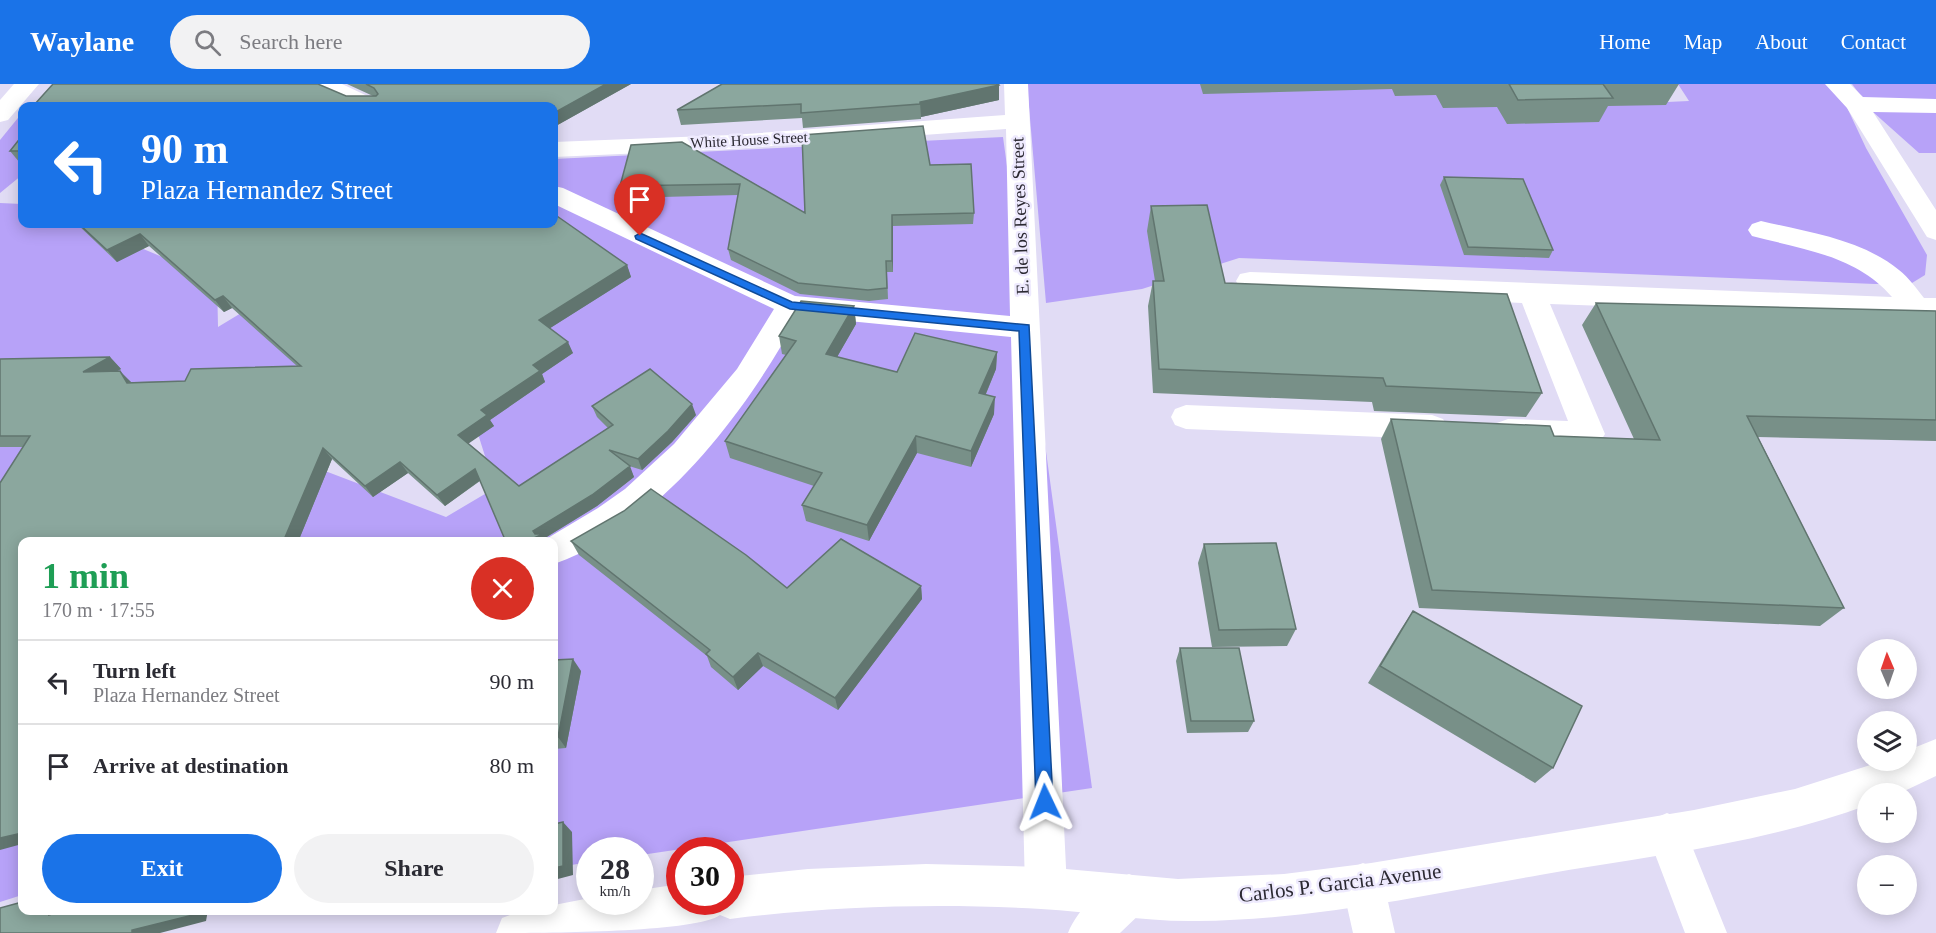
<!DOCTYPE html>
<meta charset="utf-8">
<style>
:root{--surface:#fff;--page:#f2f2f3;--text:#2b2b33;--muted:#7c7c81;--line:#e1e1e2;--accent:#1a73e8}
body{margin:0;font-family:Georgia,serif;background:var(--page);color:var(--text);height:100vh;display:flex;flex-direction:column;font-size:22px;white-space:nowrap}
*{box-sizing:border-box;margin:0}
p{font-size:20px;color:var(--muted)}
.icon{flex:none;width:33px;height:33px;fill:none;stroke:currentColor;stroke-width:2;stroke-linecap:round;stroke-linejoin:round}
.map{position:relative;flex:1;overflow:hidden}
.sheet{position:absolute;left:18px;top:453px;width:540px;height:378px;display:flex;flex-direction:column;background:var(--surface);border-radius:12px;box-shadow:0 3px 15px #0003}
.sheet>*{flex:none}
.top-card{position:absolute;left:18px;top:18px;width:540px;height:126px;border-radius:12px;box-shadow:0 3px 15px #0003;background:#1a73e8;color:#fff;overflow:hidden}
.needle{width:39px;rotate:358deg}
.fabs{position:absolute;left:1857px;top:555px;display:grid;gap:12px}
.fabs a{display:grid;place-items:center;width:60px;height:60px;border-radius:50%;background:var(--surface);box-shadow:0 3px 15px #0003;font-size:30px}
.speed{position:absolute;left:576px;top:753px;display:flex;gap:12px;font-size:30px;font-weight:700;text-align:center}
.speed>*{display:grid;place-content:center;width:78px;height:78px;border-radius:50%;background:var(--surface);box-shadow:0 3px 15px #0003;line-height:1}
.speed small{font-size:15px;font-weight:400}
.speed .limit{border:9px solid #d22;background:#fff;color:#111}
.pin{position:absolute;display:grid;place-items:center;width:51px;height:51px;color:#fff;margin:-62px -26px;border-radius:50% 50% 50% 0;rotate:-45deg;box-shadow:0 0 6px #0007}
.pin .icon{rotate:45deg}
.me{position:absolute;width:66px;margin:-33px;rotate:358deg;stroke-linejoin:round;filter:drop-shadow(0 0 4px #0008)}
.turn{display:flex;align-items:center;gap:21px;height:126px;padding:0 24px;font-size:27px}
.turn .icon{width:78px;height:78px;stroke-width:2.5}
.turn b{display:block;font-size:42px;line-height:51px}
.round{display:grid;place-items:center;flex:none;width:63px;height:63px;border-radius:32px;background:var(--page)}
.headline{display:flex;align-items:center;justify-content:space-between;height:102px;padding:0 24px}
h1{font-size:36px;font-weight:600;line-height:45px;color:#1e9e55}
.cta{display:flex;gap:12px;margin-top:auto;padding:12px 24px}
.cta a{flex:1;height:69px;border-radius:36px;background:var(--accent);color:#fff;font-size:24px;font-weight:600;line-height:69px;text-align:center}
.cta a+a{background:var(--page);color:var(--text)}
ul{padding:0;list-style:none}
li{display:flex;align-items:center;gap:18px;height:84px;padding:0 24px;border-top:2px solid var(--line)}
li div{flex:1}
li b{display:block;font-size:22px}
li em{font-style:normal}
header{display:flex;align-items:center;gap:36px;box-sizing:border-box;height:84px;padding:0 30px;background:var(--accent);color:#fff}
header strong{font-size:28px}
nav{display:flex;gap:33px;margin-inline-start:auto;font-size:21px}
.search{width:420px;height:54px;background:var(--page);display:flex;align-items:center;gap:15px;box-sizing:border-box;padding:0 21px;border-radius:33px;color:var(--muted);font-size:22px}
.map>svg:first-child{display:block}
</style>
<header>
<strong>Waylane</strong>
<div class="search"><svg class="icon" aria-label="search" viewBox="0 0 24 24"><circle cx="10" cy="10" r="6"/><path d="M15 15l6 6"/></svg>Search here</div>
<nav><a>Home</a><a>Map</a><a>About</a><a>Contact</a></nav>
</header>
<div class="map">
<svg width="1936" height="849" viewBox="0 0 1936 849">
<rect width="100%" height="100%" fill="#e1dcf5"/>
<path fill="#b7a2f8" d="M1027,0H1408L1515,25L1689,17L1678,0H1828L1844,17L1866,64L1927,171L1925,191L1912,199L1875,200L1239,174L1142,205L1046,219Z
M1852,0H1936V69H1919L1873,28Z
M22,29V91L0,109V56Z
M1003,53L1092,704L641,771L640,766H590L589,778L554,784V458H298L312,382L446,433L495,404L468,318L602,168L554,139V75Z
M0,119L22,120V140H74L103,148L217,196L218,243L353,161L314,277L0,449Z
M22,739V811L0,818V758Z"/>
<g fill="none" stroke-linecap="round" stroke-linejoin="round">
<path fill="#fff" fill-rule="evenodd" d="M14,0H39L8,36L0,38V16Z
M311,0H342L378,17L382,22H352L315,5Z
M1004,0H1028L1067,804L1061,819L1046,825L1031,819L1025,804L1011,253L798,232C747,327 660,443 554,480V458H541L598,424L625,405L674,360L737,285L774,225L554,120V102L563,104L795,212L1010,232L1006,45L732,65L554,73V58L732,51L1005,31Z
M1825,0H1850L1863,13L1936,15V29L1873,28L1936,126V156L1927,153L1847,24Z
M1761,137C1807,148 1861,155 1899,186C1909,194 1916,204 1924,214H1936V234L1550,220L1605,350L1600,358L1589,362L1508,359L1497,355L1492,347L1497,339L1508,335L1568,337L1522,219L1250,206L1240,204L1236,197L1240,190L1250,188L1892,213C1856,171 1801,165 1752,152L1748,146L1752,140Z
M1186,321L1432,331L1443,335L1448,343L1443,351L1432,355L1186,345L1175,341L1171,333L1175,325Z
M1667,729L1681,735L1727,849H1685L1647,749L1653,735Z
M1363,779L1378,785L1384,800L1395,849H1353L1342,800L1348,785Z
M1129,790L1144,796L1150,811L1144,826L1120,849H1068C1078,824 1104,800 1129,790Z"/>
<path fill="#fff" fill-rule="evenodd" d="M1936,655V692L1898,710H1868V721C1762,760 1650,772 1540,791C1427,811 1312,836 1197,837C1145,838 1093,828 1041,825C937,819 833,822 730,835L720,831C696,849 535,849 496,849L502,834L523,826H554V821L590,814V818H640V806L680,800V818H730V793L808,785L926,780L1043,783L1178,795L1284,790L1371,779L1694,726L1795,705L1886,676H1906V667Z"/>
</g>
<path fill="#789088" d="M347,0H631L554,43V22H36L34,21L373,12Z
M1200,0H1679L1666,21L1608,22L1599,38L1507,40L1497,23L1443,24L1436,11L1395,12L1392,5L1203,10Z
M999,1V16L921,33V35L803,44L802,34L681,41L677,26Z
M22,52V79H20L10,67Z
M682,58L805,129L930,81L974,129L973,140L893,142V188H887L888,215L869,217L800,210L731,176L728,165L738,111L624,114L620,102Z
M1444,93L1553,166L1549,174L1464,171L1440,101Z
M1151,122L1225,199L1542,309L1526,333L1374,327L1372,318L1153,309L1148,222L1153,197H1155L1147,147Z
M77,140H554L627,181L631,193L550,244L573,269L542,290L545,298L490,336L494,342L468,359L519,402L608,344L597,333L592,322L696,331L672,358L642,386L629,382L634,393L597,422L545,454L480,397L445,422L408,389L373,413L332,375L298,458H22L23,363H0V275L110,273L121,285L117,287L131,298L185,297L297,282L232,224L224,228L149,162L117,178Z
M1596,219L1936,227V357L1758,353L1844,524L1820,542L1419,524L1381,355L1391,335L1554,352L1634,355L1582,241Z
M854,222L856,240L837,273L897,288L997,268L996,285L986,310L994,330L971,383L917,369L869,457L806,437L802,421L814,402L730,374L725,357L786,271L782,270L779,252Z
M571,457L787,504L921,502L922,515L838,626L763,582L738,606L711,583L707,572L579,471Z
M1204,460L1296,545L1287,562L1212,563L1198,479Z
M1413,527L1553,684L1535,699L1368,599L1401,545Z
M1180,564L1254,637L1248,648L1187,649L1176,577Z
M554,576L581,587L566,664L554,665Z"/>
<path fill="#61756f" d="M606,0H631L554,43V29Z
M999,1V16L921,33L920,18Z
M892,131L893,142V188L892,177Z
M140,150L149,162L117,178L107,166Z
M627,181L631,193L544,248L539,236Z
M223,212L232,224L224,228L215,216Z
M854,222L856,240L829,287L826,270Z
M568,258L573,269L542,290L545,298L490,336L494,342L465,362L458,351L481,326L533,281Z
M997,268L996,285L979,326V309Z
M110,273L121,285L95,299L83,288Z
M120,287L131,298L127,299Z
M995,313L994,330L971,383V367Z
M692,320L696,331L672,358L642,386L638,375Z
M916,352L917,369L869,457L867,441Z
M323,364L332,375L298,458H283Z
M400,378L408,389L373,413L365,402Z
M630,382L634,393L597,422L545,454L547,458H525L533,447Z
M475,385L482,395L445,422L437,411Z
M921,502L922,515L838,626L835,614Z
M758,569L763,582L738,606L733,593Z
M573,575L581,587L566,664L558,653Z
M563,738L572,748L573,791L554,796V784Z
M22,749V760L0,766V754Z
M50,826H67L49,831Z
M193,826H208L206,837L160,849H132V846Z"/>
<path fill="#8ba79e" stroke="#61756f" stroke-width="1.5" d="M53,0H318L346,12H376L378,10L374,4L366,0H606L554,29V22H47L48,21H34Z
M722,0H998L999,1L920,18V20L801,29V20L677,26Z
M1509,0H1603L1613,14L1518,16Z
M923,42L930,81L971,80L974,129L892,131V177H886L887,204L868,206L798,199L728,165L740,100L620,102L631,61L682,58L805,129L802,51Z
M22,52V67H10Z
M1444,93L1523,95L1553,166L1468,163Z
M1207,121L1225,199L1507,210L1542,309L1386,302L1383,294L1159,285L1153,197H1164L1151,122Z
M554,130L627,181L539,236L568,258L533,281L540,287L481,326L487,331L458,351L519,402L613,341L592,322L650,285L692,320L668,347L638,375L609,366L630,382L592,411L533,447L535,450H543L525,458H506L475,385L437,411L400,378L365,402L323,364L283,458H22V749L0,754V399L30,352H0V275L110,273L83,288L120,287L127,299L185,297L191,285L301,282L223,212L215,216L140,150L107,166L79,140H554Z
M801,217L854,222L826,270L897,288L915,249L997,268L979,309L995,313L971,367L916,352L867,441L802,421L822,389L725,357L796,257L779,252Z
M1596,219L1936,227V336L1747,332L1844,524L1432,506L1391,335L1550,342L1554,352L1660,356Z
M651,405L746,471L787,504L841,455L921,502L835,614L758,569L733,593L706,570L710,566L571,457L624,427Z
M1276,459L1296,545L1219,546L1204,460Z
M1413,527L1582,622L1553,684L1380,582Z
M1180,564H1239L1254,637H1191Z
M573,575L558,653H554V576Z
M563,738V782L554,784V740Z
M22,818V826H50L49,831L66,826H193V831L132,846V849H0V824Z"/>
<path fill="#1a73e8" stroke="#114b97" stroke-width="1.5" d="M640,149L792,218L1029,241L1053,718L1050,724L1045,726L1039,724L1036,718L1019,247L790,225L636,155L635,152Z"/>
<g text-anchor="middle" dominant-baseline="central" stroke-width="5" stroke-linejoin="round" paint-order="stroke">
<g font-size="15" fill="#2b2932" stroke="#eeeafe">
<text transform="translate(749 56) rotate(-3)">White House Street</text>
</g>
<g font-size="18" fill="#2b2932" stroke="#eeeafe">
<text transform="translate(1020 132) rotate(-92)">E. de los Reyes Street</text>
</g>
<g font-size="21" fill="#2b2932" stroke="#eeeafe">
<text transform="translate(1340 799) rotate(-7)">Carlos P. Garcia Avenue</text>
</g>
</g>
</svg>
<div class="fabs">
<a><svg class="needle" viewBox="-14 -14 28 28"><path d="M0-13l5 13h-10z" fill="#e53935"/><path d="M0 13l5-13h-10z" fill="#7c7c81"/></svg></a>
<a><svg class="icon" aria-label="layers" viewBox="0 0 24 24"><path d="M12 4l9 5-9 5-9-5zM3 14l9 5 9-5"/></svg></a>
<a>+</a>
<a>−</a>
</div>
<div class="speed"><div>28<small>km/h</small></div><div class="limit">30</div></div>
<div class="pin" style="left:640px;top:152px;background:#d93025"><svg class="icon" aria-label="arrive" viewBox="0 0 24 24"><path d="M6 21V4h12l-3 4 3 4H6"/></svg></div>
<svg class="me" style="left:1045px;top:718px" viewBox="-20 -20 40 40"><path d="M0-17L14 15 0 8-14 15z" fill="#1a73e8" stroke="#fff" stroke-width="4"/></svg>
<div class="top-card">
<div class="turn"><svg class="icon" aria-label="left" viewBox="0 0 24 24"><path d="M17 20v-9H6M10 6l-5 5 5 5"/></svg><div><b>90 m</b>Plaza Hernandez Street</div></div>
</div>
<section class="sheet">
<div class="headline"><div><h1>1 min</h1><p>170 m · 17:55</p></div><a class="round" style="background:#d93025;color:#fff"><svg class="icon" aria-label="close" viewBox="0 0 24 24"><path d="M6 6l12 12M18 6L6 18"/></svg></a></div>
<ul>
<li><svg class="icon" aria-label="left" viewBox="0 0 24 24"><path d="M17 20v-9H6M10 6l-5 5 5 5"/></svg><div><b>Turn left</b><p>Plaza Hernandez Street</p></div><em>90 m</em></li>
<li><svg class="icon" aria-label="arrive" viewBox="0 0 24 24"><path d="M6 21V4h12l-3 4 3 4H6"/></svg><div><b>Arrive at destination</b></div><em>80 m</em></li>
</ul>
<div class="cta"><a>Exit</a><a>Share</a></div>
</section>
</div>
